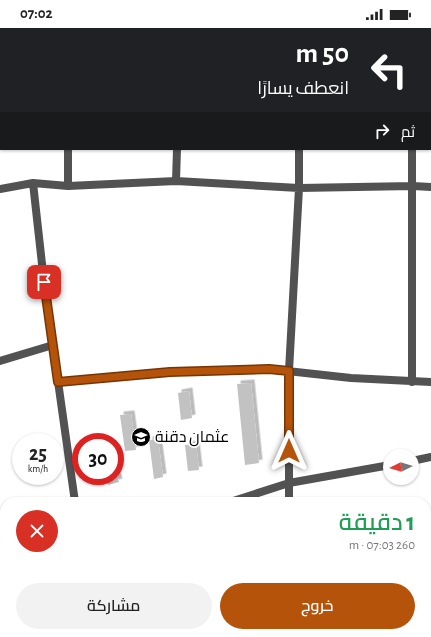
<!DOCTYPE html>
<html lang="ar">
<meta charset="utf-8">
<style>
:root{--surface:#fff;--page:#f2f2f2;--text:#222;--muted:#767676;--accent:#b45309}
body{margin:0;font-family:"Alegreya Sans",Cairo,sans-serif;background:var(--page);color:var(--text);direction:rtl;height:100vh;display:flex;flex-direction:column;font-size:15px;white-space:nowrap}
*{box-sizing:border-box;margin:0}
p{font-size:13px;color:var(--muted)}
.icon{flex:none;width:22px;height:22px;fill:none;stroke:currentColor;stroke-width:2;stroke-linecap:round;stroke-linejoin:round}
.map{position:relative;flex:1;overflow:hidden;direction:ltr}
.sheet{position:absolute;left:0px;top:469px;width:431px;height:140px;display:flex;flex-direction:column;background:var(--surface);border-radius:16px 16px 0 0;box-shadow:0 1px 3px #0004;direction:rtl}
.sheet>*{flex:none}
.top-card{position:absolute;left:0px;top:0px;width:431px;height:122px;box-shadow:0 1px 3px #0004;direction:rtl;background:#202124;color:#fff;overflow:hidden}
.needle{width:26px;rotate:265deg}
.buttons{position:absolute;left:383px;top:421px;display:grid;gap:8px}
.buttons a{display:grid;place-items:center;width:36px;height:36px;border-radius:50%;background:var(--surface);box-shadow:0 1px 3px #0004;font-size:20px}
.speed{position:absolute;left:12px;top:405px;display:flex;gap:8px;font-size:20px;font-weight:700;text-align:center}
.speed>*{display:grid;place-content:center;width:52px;height:52px;border-radius:50%;background:var(--surface);box-shadow:0 1px 3px #0004;line-height:1}
.speed small{font-size:10px;font-weight:400}
.speed .limit{border:6px solid #d22;background:#fff;color:#111}
.pin{position:absolute;display:grid;place-items:center;width:34px;height:34px;color:#fff;margin:-17px;border-radius:8px;box-shadow:0 2px 6px #0006}
.me{position:absolute;width:44px;margin:-22px;rotate:0deg;stroke-linejoin:round;filter:drop-shadow(0 0 3px #0008)}
.turn{display:flex;align-items:center;gap:14px;height:84px;padding:0 16px;font-size:18px}
.turn .icon{width:52px;height:52px;stroke-width:2.5}
.turn b{display:block;font-size:28px;line-height:34px}
.then{display:flex;align-items:center;height:38px;padding:0 16px;background:#0003;gap:8px;font-size:15px}
.round{display:grid;place-items:center;flex:none;width:42px;height:42px;border-radius:21px;background:var(--page)}
.head{display:flex;align-items:center;justify-content:space-between;height:68px;padding:0 16px}
h1{font-size:24px;font-weight:600;line-height:30px;color:#1e9e55}
.cta{display:flex;gap:8px;margin-top:auto;padding:8px 16px}
.cta a{flex:1;height:46px;border-radius:24px;background:var(--accent);color:#fff;font-size:16px;font-weight:600;line-height:46px;text-align:center}
.cta a+a{background:var(--page);color:var(--text)}
.status{display:flex;justify-content:space-between;align-items:center;height:28px;padding:0 20px;background:var(--surface);direction:ltr}
.status svg{height:11px;fill:currentColor}
.map>svg:first-child{display:block}
</style>
<div class="status"><b>07:02</b><svg viewBox="0 0 49 12"><path d="M0 12V9h3v3zM5 12V6h3v6zM10 12V3h3v9zM15 12V0h3v12zM26 1h20v11H26zM47 4h2v5h-2z"/></svg></div>
<div class="map">
<svg width="431" height="609" viewBox="0 0 431 609">
<defs>
<filter id="shadow"><feDropShadow dx="3.5" dy="-3.5" stdDeviation="0" flood-color="#0004"/></filter>
</defs>
<rect width="100%" height="100%" fill="#fff"/>
<path fill="#c2c2c2" filter="url(#shadow)" d="M251,355L259,435L245,437L237,356Z
M189,363L192,390L181,392L178,365Z
M131,386L136,422L125,423L120,387Z
M158,411L163,449L154,451L149,412Z
M196,416L199,442L188,443L185,417Z
M115,440L119,454L108,457L106,448H115Z"/>
<g fill="none" stroke-linecap="round" stroke-linejoin="round">
<path stroke="#525252" stroke-width="8" d="M411,0V1
M68,1V0
M180,1V0
M300,1V0
M176,153L177,121
M33,155L44,254L75,474
M68,158V121
M0,161L33,155L68,158L176,153L299,160L413,158L431,159
M0,333L53,317
M58,354L170,344L269,341L351,350L431,354
M412,354V121
M412,433L431,429
M230,474L289,455L390,437
M289,474V343L299,160V121
M0,524L5,523
M426,585L431,584
M94,604L95,609
M193,604L194,609
M290,604V609
M68,609L87,604
M337,609L352,604"/>
</g>
<g fill="none" stroke-linecap="round" stroke-linejoin="round">
<defs>
<path id="route" d="M44,254L58,354L170,344L269,341L289,343V423"/>
</defs>
<use href="#route" stroke="#753606" stroke-width="10"/>
<use href="#route" stroke="#b45309" stroke-width="7"/>
</g>
<defs>
<symbol id="school-disc" viewBox="-11 -11 22 22"><circle r="9.5" fill="#000" stroke="#fff"/><path d="M0-5L7-2L0 1L-7-2ZM-4 1L0 2.5L4 1V4Q0 6-4 4Z" fill="#fff"/></symbol>
</defs>
<g fill-rule="evenodd">
<use href="#school-disc" x="130" y="398" width="22" height="22"/>
</g>
<g text-anchor="middle" dominant-baseline="central" stroke-width="3.5" stroke-linejoin="round" paint-order="stroke">
<g font-size="16" fill="#000" stroke="#fff" text-anchor="start">
<text x="155" y="409">عثمان دقنة</text>
</g>
</g>
</svg>
<div class="buttons">
<a><svg class="needle" viewBox="-14 -14 28 28"><path d="M0-13l5 13h-10z" fill="#e53935"/><path d="M0 13l5-13h-10z" fill="#767676"/></svg></a>
</div>
<div class="speed"><div>25<small>km/h</small></div><div class="limit">30</div></div>
<div class="pin" style="left:44px;top:254px;background:#d93025"><svg class="icon" aria-label="arrive" viewBox="0 0 24 24"><path d="M6 21V4h12l-3 4 3 4H6"/></svg></div>
<svg class="me" style="left:289px;top:423px" viewBox="-20 -20 40 40"><path d="M0-17L14 15 0 8-14 15z" fill="#b45309" stroke="#fff" stroke-width="4"/></svg>
<div class="top-card">
<div class="turn"><svg class="icon" aria-label="left" viewBox="0 0 24 24"><path d="M17 20v-9H6M10 6l-5 5 5 5"/></svg><div><b>50 m</b>انعطف يسارًا</div></div>
<div class="then">ثم<svg class="icon" aria-label="right" viewBox="0 0 24 24"><path d="M7 20v-9h11M14 6l5 5-5 5"/></svg></div>
</div>
<section class="sheet">
<div class="head"><div><h1>1 دقيقة</h1><p>260 m · 07:03</p></div><a class="round" style="background:#d93025;color:#fff"><svg class="icon" aria-label="close" viewBox="0 0 24 24"><path d="M6 6l12 12M18 6L6 18"/></svg></a></div>
<div class="cta"><a>خروج</a><a>مشاركة</a></div>
</section>
</div>
